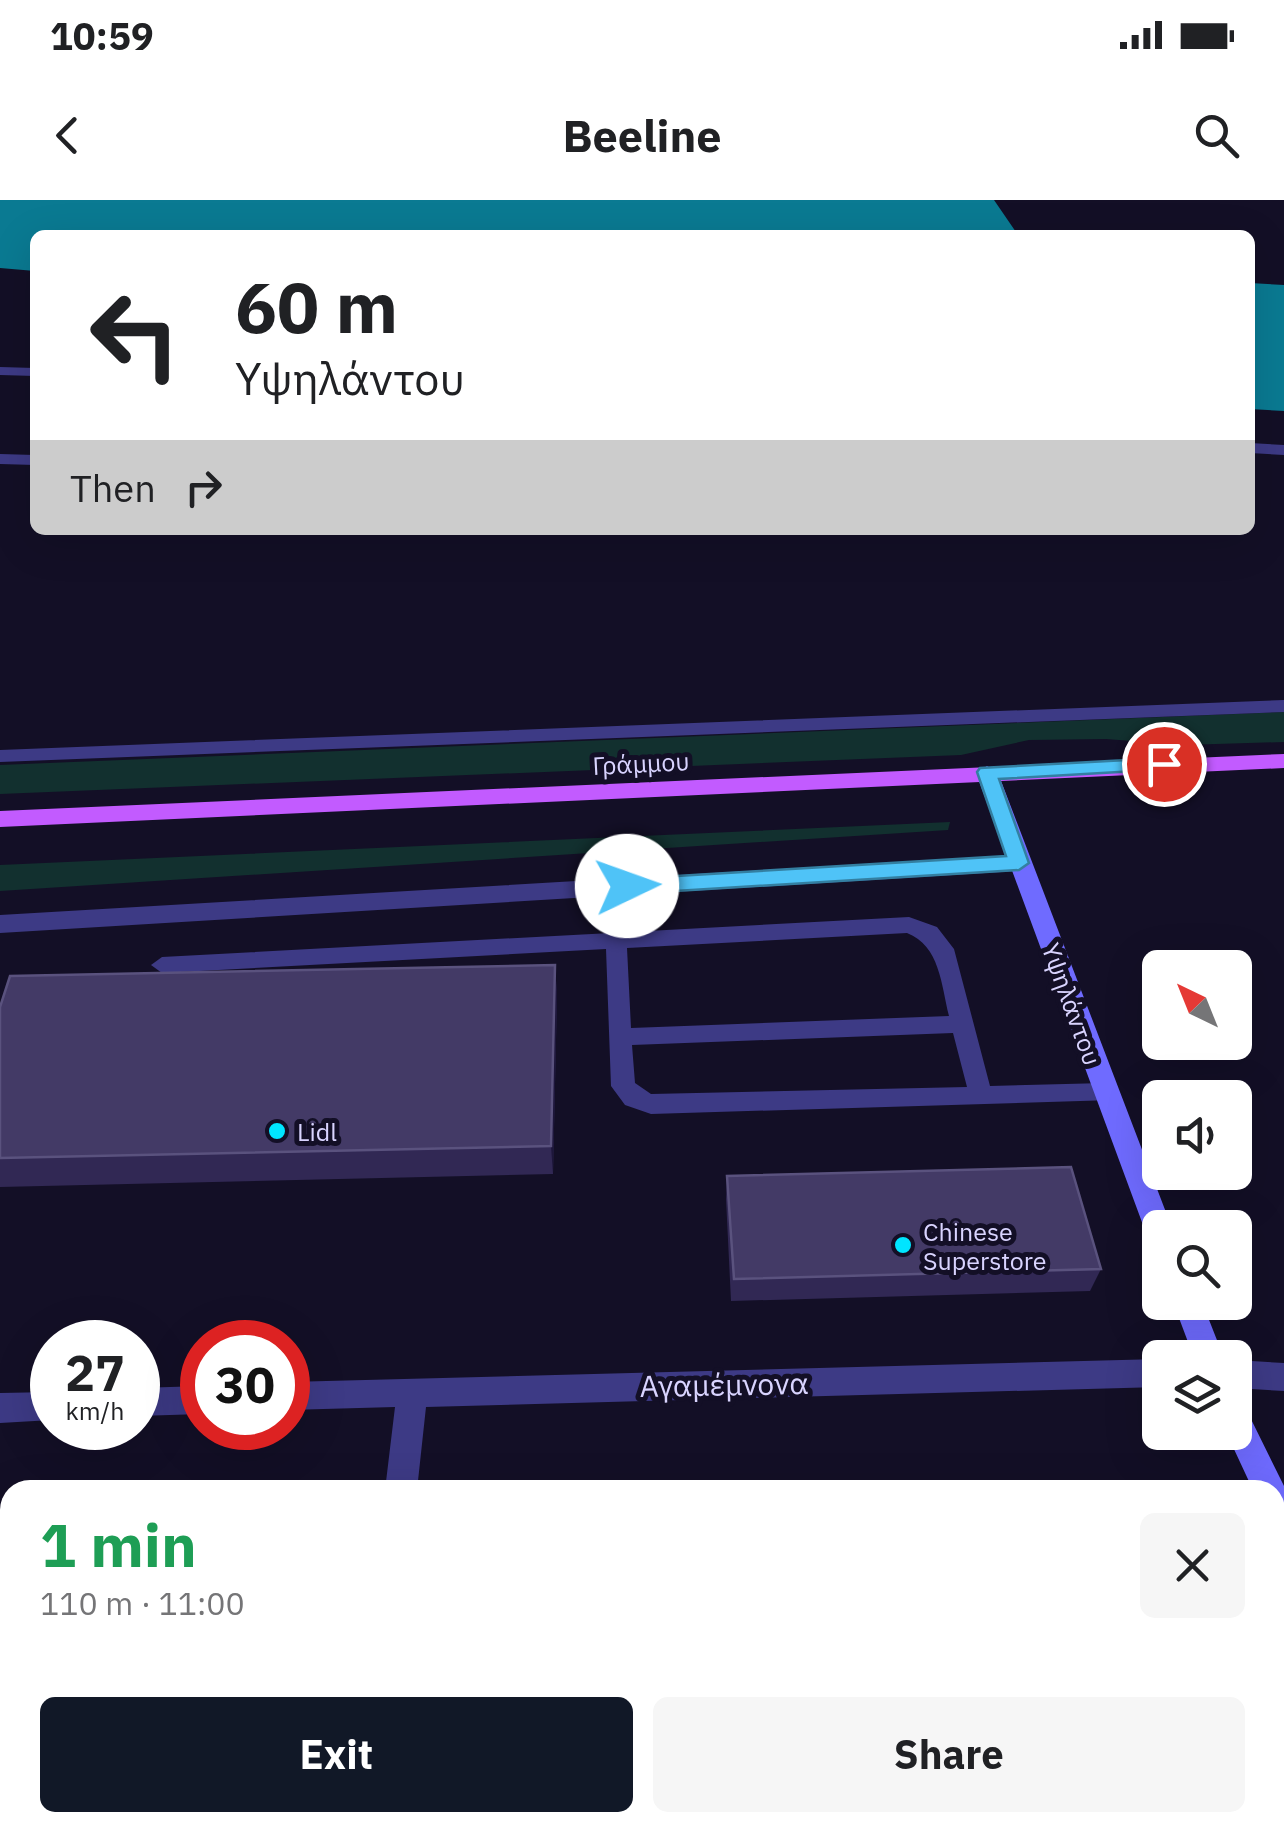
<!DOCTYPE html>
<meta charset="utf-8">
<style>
:root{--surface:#fff;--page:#f6f6f6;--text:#202124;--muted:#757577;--accent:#111827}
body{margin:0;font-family:"IBM Plex Sans",sans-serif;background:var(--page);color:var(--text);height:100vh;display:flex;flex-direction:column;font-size:38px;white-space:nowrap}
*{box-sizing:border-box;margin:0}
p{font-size:32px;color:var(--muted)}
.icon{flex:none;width:55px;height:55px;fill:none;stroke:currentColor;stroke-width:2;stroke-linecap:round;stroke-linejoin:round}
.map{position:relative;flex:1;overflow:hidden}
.sheet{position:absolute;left:0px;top:1280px;width:1285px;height:352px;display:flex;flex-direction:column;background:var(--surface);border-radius:30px 30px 0 0;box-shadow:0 10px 40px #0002}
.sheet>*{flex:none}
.hud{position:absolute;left:30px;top:30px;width:1225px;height:305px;border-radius:15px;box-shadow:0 10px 40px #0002;background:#fff;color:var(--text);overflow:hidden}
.needle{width:65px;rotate:317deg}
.controls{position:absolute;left:1142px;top:750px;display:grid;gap:20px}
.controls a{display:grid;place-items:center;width:110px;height:110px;border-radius:15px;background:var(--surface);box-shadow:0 10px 40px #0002;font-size:50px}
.speed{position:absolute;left:30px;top:1120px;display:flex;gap:20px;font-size:50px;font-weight:700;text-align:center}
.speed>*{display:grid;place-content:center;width:130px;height:130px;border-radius:50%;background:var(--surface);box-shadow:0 10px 40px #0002;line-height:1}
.speed small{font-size:25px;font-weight:400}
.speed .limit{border:15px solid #d22;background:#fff;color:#111}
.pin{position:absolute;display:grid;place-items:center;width:85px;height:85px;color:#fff;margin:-42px;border:5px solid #fff;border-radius:50%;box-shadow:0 2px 10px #0007}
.me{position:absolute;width:110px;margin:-55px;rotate:87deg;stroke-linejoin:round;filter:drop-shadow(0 0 8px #0008)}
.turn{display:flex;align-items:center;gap:35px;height:210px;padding:0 40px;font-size:45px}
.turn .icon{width:130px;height:130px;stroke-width:2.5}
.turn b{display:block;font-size:70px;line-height:85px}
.then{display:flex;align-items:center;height:95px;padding:0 40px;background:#0003;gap:20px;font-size:38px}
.round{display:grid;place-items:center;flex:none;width:105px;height:105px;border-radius:15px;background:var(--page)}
.headline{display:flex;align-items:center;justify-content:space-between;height:170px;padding:0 40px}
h1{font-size:60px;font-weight:700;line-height:75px;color:#1e9e55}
.primary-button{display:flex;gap:20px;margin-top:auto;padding:20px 40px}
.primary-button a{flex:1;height:115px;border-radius:15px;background:var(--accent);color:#fff;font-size:40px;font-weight:700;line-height:115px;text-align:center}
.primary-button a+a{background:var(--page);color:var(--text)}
.status{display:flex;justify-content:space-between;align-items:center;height:70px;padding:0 50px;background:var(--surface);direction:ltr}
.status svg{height:28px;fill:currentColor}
header{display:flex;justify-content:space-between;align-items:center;height:130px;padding:0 40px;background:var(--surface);font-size:45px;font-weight:700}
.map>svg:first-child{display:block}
</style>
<div class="status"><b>10:59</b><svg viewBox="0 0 49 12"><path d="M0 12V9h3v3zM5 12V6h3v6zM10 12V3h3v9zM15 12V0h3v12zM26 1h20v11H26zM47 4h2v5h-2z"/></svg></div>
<header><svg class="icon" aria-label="back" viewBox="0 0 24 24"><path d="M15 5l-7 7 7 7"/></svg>Beeline<svg class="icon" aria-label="search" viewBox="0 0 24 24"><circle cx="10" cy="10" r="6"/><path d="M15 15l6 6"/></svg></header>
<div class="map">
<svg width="1284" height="1632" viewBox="0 0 1284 1632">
<rect width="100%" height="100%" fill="#130f26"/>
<path fill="#12302f" d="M1284,512V542L1184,545L1106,539L1029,540L961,555L0,594V565Z
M950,622L948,630L0,691V665Z"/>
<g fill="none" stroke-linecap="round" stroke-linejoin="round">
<path fill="#0a7a92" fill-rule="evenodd" d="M0,0H113L130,4L141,20L131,35L0,37Z"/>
<path fill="#0a7a92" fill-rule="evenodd" d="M0,0H994L1018,35H35V71L0,68Z
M1250,83L1284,85V211L1250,209Z"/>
<path fill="#3d3a85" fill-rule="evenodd" d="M0,167L35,168V176L0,175Z
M1250,243L1284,245V255L1250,253Z
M0,254L35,255V265L0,264Z
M1284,500V512L0,562V550Z
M909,717L937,727L954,749L990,886L1105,883L1113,886L1117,893L1113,900L651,914L625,905L611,886L606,749L162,773L151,765L162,757ZM907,733C940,746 941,784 949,816L631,828L627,748ZM953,833L967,887L651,894L635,883L632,845Z"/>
<path fill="#3d3a85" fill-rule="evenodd" d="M1019,655L1030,663L1019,671L0,733V715Z
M1160,1159V1187L426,1207L417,1290H385L395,1207L288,1210V1182Z
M1235,1160L1284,1163V1191L1235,1188Z
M202,1186V1214L138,1216V1188Z
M52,1192V1220L0,1223V1193Z
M1275,1525H1284V1561H1275Z
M346,1622H382L381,1632H345Z"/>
<path fill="#6f6bff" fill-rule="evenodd" d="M987,566L998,573L1172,1028H1160V1045L1150,1042L1146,1033L976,573Z
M1173,1102H1202L1224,1158H1194Z
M1235,1204L1246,1209L1284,1286V1333L1275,1329V1290H1253L1226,1232H1235Z"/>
<path fill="#c25bff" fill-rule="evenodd" d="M1284,554V568L0,627V611Z"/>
</g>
<path fill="#312854" d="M555,765L557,796L553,974L0,987V807Z
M727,976L1101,1069L1090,1091L731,1101L726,999Z"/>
<path fill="#1d163a" d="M555,765L557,796L553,974L551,946Z"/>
<path fill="#433a66" stroke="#5a527e" stroke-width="2.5" d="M555,765L551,946L0,958V807L10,776Z
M1071,967L1101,1069L734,1079L727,976Z"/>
<path fill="#4fc3f7" stroke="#337fa1" stroke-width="2.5" d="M1164,558L1173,564L1170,569L999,579L1029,663L1019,670L627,694L617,686L627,679L1006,656L977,572L980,568Z"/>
<g fill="#00e5ff" stroke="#130f26" stroke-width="4">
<circle cx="277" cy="931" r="10"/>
<circle cx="903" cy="1045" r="10"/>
</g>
<g text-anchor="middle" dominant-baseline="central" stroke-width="10" stroke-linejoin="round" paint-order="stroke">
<g font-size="25" fill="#d9d4ff" stroke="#130f26">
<text transform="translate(641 563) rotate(-3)">Γράμμου</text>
<text transform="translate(1072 804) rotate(70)">Υψηλάντου</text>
</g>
<g font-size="25" fill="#d9d4ff" stroke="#130f26" text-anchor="start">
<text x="297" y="931">Lidl</text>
<text x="923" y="1031">Chinese<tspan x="923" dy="29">Superstore</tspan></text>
</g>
<g font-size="30" fill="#d9d4ff" stroke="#130f26">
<text transform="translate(724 1184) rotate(-1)">Αγαμέμνονα</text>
</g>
</g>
</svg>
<div class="controls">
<a><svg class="needle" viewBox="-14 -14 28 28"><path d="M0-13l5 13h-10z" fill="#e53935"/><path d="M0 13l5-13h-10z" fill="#757577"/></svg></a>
<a><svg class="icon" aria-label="sound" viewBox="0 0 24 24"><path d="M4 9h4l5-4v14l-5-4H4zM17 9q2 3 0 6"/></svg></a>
<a><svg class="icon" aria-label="search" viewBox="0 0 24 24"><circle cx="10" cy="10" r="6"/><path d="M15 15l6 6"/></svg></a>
<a><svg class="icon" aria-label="layers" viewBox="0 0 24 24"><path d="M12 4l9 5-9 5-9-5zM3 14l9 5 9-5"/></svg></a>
</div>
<div class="speed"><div>27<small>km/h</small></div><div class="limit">30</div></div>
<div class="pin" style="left:1164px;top:564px;background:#d93025"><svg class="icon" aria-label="arrive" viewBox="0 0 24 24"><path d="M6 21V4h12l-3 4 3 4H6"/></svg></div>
<svg class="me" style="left:627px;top:686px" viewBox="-20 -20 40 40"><circle r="19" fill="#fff"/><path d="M0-13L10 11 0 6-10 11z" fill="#4fc3f7"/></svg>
<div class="hud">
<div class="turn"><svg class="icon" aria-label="left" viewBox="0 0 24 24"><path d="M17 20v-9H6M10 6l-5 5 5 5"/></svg><div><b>60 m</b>Υψηλάντου</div></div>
<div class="then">Then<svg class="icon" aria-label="right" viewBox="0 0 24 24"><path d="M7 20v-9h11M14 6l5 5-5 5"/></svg></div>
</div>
<section class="sheet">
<div class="headline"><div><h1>1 min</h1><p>110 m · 11:00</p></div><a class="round"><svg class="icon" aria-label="close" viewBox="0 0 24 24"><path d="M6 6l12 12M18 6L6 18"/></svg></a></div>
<div class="primary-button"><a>Exit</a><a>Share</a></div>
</section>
</div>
